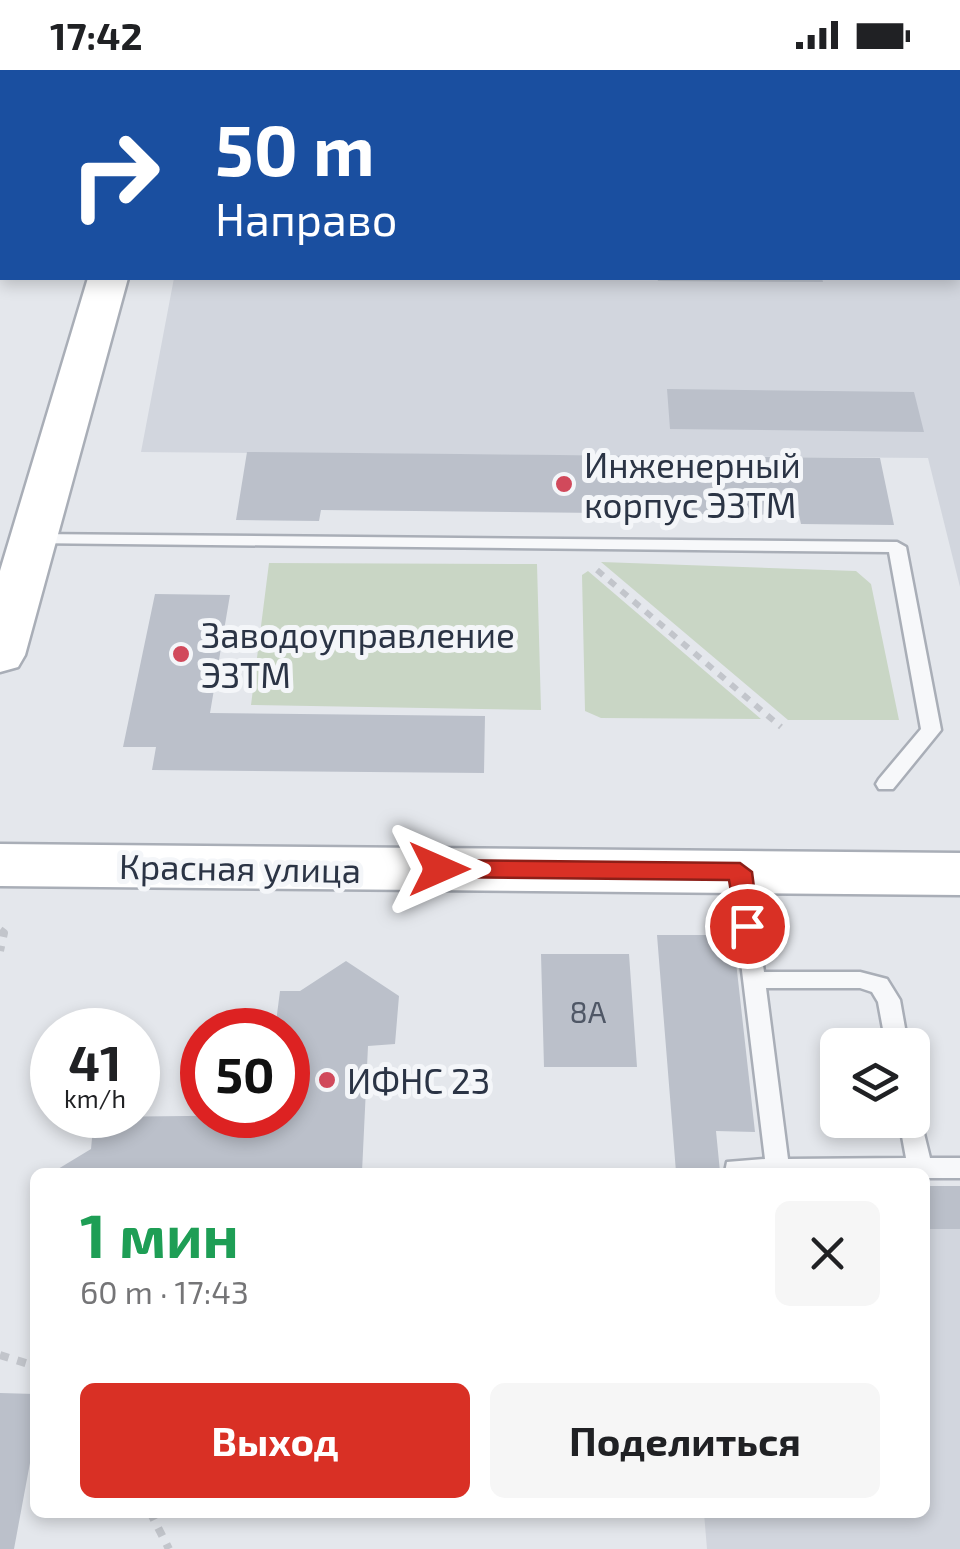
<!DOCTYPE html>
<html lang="ru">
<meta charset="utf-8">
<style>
:root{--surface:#fff;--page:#f6f6f6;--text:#202124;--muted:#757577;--accent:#d93025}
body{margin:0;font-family:"Exo 2",sans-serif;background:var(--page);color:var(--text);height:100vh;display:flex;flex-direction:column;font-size:38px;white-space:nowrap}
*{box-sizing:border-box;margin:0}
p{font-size:32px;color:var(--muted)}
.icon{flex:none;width:55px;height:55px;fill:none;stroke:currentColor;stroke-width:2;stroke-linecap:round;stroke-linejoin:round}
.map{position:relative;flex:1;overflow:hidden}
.side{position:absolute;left:30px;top:1098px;width:900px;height:350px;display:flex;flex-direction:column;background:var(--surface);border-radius:15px;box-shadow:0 5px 15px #0003}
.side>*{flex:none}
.hud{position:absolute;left:0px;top:0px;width:960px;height:210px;box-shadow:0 5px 15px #0003;background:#1a4fa0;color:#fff;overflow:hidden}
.fabs{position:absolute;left:820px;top:958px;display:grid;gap:20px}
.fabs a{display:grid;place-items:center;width:110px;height:110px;border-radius:15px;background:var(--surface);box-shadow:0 5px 15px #0003;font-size:50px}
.speed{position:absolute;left:30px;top:938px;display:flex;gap:20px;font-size:50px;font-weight:700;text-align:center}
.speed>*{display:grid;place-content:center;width:130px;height:130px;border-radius:50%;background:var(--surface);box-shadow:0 5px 15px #0003;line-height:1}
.speed small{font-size:25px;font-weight:400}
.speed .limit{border:15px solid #d22;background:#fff;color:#111}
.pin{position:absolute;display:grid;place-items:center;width:85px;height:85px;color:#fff;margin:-42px;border:5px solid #fff;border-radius:50%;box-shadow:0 2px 10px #0007}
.me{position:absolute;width:110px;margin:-55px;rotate:90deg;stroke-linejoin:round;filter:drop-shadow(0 0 8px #0008)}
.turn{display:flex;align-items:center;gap:35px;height:210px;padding:0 50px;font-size:45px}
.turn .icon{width:130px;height:130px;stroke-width:2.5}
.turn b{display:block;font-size:70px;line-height:85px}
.round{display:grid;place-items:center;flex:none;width:105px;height:105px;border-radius:15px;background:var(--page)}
.headline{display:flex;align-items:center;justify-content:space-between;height:170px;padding:0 50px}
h1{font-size:60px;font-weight:700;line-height:75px;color:#1e9e55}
.cta{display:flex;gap:20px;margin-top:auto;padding:20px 50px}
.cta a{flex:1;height:115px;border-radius:15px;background:var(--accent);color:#fff;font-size:40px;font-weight:700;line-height:115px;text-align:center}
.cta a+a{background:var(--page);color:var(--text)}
.status{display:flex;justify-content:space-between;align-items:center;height:70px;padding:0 50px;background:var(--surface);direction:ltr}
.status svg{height:28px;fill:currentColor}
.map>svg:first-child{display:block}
</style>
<div class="status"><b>17:42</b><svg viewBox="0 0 49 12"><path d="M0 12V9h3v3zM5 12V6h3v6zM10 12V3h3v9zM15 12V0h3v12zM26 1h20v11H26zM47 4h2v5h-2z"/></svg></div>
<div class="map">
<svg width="960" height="1479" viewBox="0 0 960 1479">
<rect width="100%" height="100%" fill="#e4e7ec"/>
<path fill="#d2d6de" d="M225,0H960V517L928,388L141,382L174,208H958V2Z
M925,1159H960V1479H707L704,1443L925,1442Z"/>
<path fill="#c9d6c5" d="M601,492L856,501L871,514L899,650H788Z
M269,493L537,494L541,640L251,635Z
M588,501L761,649L601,648L585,641L582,505Z"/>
<path fill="#bbc0ca" d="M657,208H822L823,212L658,211Z
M667,319L914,322L924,362L670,359Z
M247,382L880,388L894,455L801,454L799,445L321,440L319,451L236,450Z
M155,524L230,525L210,643L485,646L484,703L152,700L156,677H123Z
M657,865H733L755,1062L716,1061L720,1102H676Z
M541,884H629L637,997H544Z
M346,891L399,926L395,974L368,976L362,1102H53L91,1079L94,1047L288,1045V960H275L280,921H300Z
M925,1116H960V1159H925Z
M0,1323L35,1324V1366L14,1479H0Z"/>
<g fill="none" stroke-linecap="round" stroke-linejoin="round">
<defs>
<path id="service" d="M883,0H895L896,2H884Z
M958,193H960V202H958Z
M34,464L897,472L906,477L941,660L893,719H879L876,714L879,709L921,659L889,482L28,473L25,469L28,465Z
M740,794L747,797L750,802L764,902H860L887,909L900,930L908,975H886L878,932L872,922L860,918H766L788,1089L906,1088L899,1050H912V1041L919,1043L930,1088H960V1108H925V1102H725L727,1092L765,1089L730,802L733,797Z"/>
<path id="secondary" d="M88,208H128L25,585L18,597L0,602V501Z
M0,774L960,783V825L0,816Z"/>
</defs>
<use href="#service" stroke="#a9aeb7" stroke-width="5"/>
<use href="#secondary" stroke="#a9aeb7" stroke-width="5"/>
<path stroke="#c2c5cb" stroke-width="6" stroke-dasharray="8 8" stroke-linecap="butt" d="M597,500L781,657"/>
<path stroke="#c2c5cb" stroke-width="8" stroke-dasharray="9 9" stroke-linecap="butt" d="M0,860L4,863L0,881
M0,1285L35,1296
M150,1442L169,1479"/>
<use href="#service" fill="#f7f8fa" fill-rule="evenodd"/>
<use href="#secondary" fill="#fff" fill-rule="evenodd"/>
</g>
<path fill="#d93025" stroke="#8d1f18" stroke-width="2.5" d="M439,790L740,793L752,802L759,856L756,863H738L729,810L439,807L427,799Z"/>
<g fill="#d1495b" stroke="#f4f6f9" stroke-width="4">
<circle cx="564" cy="414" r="10"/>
<circle cx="181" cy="584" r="10"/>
<circle cx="327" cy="1010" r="10"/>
</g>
<g text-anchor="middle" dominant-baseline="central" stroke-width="10" stroke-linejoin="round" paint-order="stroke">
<g font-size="30" fill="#4f5766">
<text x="588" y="941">8А</text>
</g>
<g font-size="35" fill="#2b3445" stroke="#f4f6f9" text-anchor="start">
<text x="584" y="394">Инженерный<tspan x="584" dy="40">корпус ЭЗТМ</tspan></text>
<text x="201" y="564">Заводоуправление<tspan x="201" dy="40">ЭЗТМ</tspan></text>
<text x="347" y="1010">ИФНС 23</text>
</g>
<g font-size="35" fill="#2b3445" stroke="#f4f6f9">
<text transform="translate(240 797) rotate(1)">Красная улица</text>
</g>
</g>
</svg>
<div class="fabs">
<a><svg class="icon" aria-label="layers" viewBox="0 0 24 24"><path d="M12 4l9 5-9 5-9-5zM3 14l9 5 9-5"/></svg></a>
</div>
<div class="speed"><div>41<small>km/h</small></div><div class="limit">50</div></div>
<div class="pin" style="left:747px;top:856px;background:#d93025"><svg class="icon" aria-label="arrive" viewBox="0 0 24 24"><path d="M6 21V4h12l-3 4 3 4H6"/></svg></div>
<svg class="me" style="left:439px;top:799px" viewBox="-20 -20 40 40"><path d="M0-17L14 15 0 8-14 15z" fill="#d93025" stroke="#fff" stroke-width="4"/></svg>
<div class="hud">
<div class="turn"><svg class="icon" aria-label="right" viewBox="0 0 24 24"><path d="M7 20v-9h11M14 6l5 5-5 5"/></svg><div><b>50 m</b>Направо</div></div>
</div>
<section class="side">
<div class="headline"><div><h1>1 мин</h1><p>60 m · 17:43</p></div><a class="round"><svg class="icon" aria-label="close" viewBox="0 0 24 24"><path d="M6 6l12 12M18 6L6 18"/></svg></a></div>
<div class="cta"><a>Выход</a><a>Поделиться</a></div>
</section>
</div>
